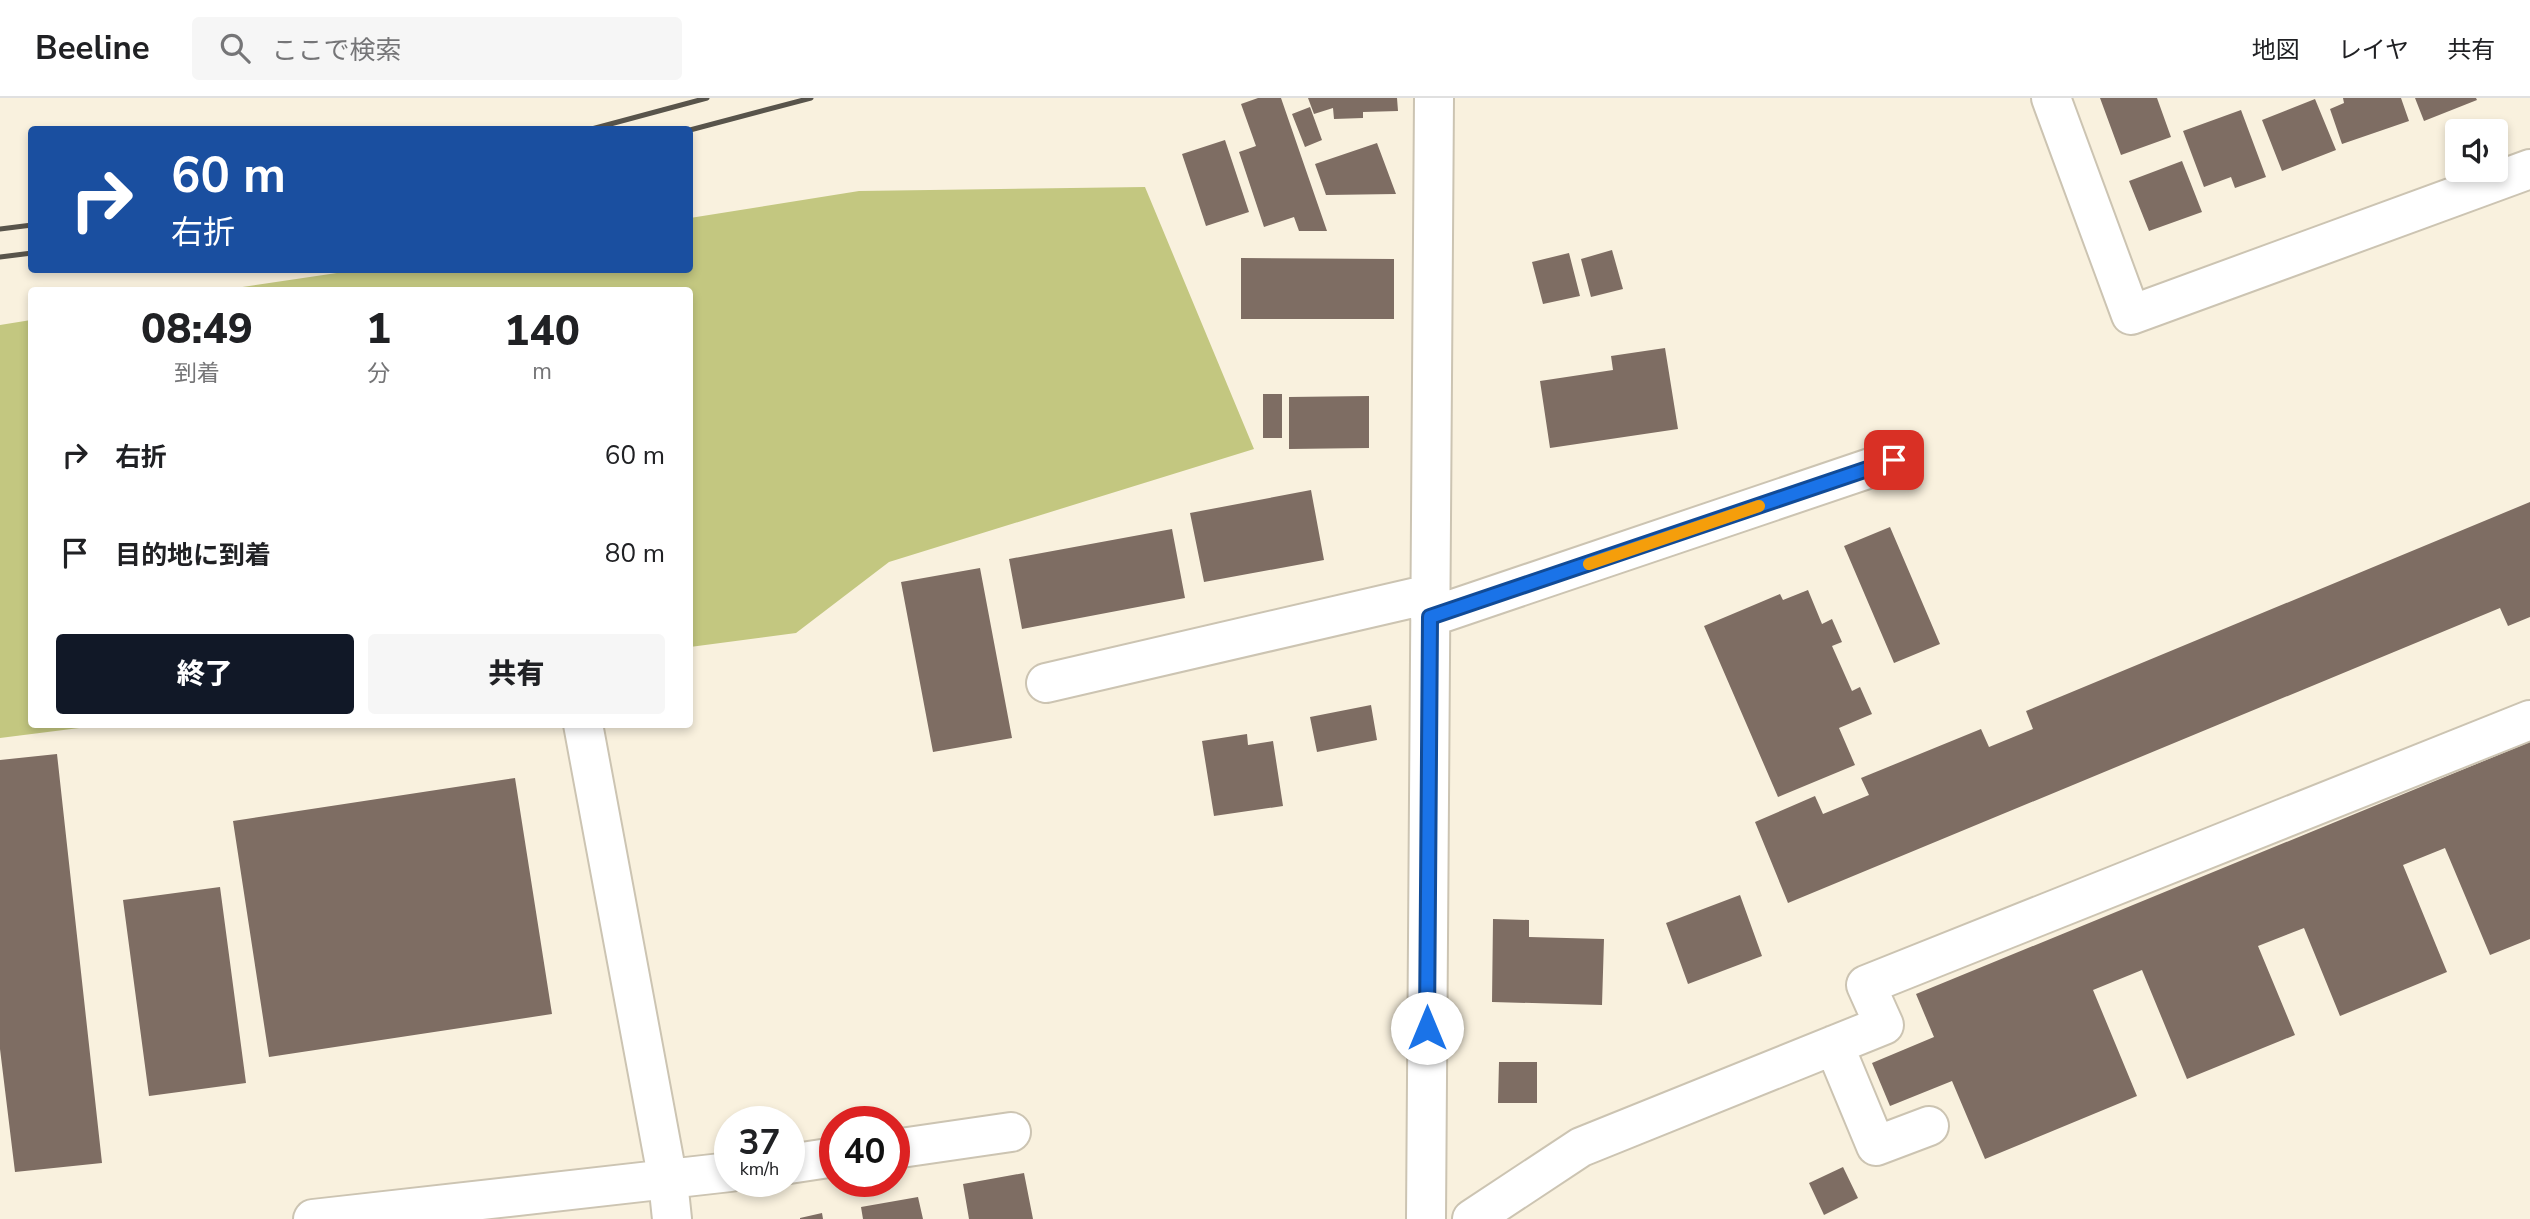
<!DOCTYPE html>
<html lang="ja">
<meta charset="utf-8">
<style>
:root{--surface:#fff;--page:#f6f6f6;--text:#202124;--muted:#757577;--line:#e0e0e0;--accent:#111827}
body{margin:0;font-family:"Nunito Sans","Noto Sans JP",sans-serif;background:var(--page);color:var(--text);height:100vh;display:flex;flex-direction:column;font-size:26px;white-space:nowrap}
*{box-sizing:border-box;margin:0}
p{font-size:23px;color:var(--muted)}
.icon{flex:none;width:38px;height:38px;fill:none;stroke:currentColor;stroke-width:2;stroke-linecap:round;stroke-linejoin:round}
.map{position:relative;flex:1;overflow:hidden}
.details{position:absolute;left:28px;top:189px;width:665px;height:441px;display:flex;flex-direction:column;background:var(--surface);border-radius:7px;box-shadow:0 4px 10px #0003}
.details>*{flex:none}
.guide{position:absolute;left:28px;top:28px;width:665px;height:147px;border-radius:7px;box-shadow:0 4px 10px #0003;background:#1a4fa0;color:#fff;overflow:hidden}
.tools{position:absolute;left:2445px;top:21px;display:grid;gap:14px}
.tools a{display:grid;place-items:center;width:63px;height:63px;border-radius:7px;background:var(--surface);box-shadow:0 4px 10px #0003;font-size:35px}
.speed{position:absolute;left:714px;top:1008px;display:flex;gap:14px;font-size:35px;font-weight:700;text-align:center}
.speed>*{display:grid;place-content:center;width:91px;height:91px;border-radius:50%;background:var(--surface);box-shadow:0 4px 10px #0003;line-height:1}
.speed small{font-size:18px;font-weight:400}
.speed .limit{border:10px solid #d22;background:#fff;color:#111}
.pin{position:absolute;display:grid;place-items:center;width:60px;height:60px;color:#fff;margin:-30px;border-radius:14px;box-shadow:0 4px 10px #0006}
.me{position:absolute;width:77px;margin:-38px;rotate:0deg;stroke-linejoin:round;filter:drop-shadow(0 0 5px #0008)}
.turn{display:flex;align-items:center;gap:24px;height:147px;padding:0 28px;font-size:32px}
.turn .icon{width:91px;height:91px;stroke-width:2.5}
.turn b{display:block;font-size:49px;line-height:60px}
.eta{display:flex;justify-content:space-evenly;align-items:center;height:119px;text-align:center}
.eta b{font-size:42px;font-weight:800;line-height:49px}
.cta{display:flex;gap:14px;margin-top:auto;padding:14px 28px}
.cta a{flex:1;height:80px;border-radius:7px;background:var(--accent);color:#fff;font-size:28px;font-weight:800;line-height:80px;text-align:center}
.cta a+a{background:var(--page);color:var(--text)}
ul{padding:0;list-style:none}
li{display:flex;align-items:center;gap:21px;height:98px;padding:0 28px}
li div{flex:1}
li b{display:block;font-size:26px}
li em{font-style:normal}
header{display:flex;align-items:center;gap:42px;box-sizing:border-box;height:98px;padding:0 35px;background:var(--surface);border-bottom:2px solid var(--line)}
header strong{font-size:33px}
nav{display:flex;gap:38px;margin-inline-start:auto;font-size:24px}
.search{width:490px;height:63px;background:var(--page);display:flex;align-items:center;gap:18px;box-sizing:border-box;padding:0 24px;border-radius:7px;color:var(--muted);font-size:26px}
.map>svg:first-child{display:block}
</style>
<header>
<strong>Beeline</strong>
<div class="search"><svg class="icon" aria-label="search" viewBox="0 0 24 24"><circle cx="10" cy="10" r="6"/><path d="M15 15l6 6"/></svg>ここで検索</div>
<nav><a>地図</a><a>レイヤ</a><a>共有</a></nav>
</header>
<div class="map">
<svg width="2530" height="1121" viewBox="0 0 2530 1121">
<rect width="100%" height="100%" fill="#f9f1de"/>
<path fill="#c3c780" d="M1145,89L1254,351L889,464L796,535L690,549V192H222L357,172H690V120L859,93Z
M31,222L32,626L103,627L0,640V227Z"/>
<path fill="#7e6d63" d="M1258,0H1281L1327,133H1299L1294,119L1264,129L1239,54L1256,48L1241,6Z
M1308,0H1397L1398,13L1363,14V20L1334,21L1333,10L1314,16Z
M2100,0H2157L2171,39L2121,57Z
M2343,0H2401L2409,23L2342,46L2330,11L2344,5Z
M2415,0H2476L2477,2L2424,23Z
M2315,1L2336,52L2282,73L2262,22Z
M1310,9L1322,42L1305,49L1292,16Z
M2241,12L2266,79L2235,90L2231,79L2204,89L2183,33Z
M1225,42L1249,114L1206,128L1182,56Z
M1377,45L1396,96L1326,97L1315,66Z
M2182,63L2202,114L2149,133L2129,83Z
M1612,152L1623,191L1591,199L1581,161Z
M1569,155L1580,198L1543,206L1532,164Z
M1241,160L1394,161V221H1241Z
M1665,250L1678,331L1550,350L1540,283L1613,272L1611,258Z
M1263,296H1282V340H1263Z
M1369,298V350L1289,351V299Z
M1311,392L1324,462L1204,484L1190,415Z
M2530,404V519L2508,528L2500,510L1788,805L1755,724L1815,698L1823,716L1869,697L1861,680L1981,631L1989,649L2033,631L2026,613Z
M1890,429L1940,546L1894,565L1844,448Z
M1172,431L1185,500L1022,531L1009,461Z
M980,470L1012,640L933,654L901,484Z
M1808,492L1822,526L1832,521L1842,544L1832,548L1852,593L1860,589L1872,616L1839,630L1855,667L1778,699L1704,528L1780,496L1783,502Z
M1371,607L1377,642L1317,654L1310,619Z
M1247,636L1248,647L1273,643L1283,708L1214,718L1202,643Z
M2530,644V841L2490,857L2445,750L2403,767L2447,874L2340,918L2304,830L2258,848L2295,937L2187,981L2142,872L2093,892L2137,998L1985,1061L1952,983L1890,1008L1872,965L1934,939L1916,896Z
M57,656L102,1065L15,1074L0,951V662Z
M515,680L552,916L269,959L233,723Z
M220,789L246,985L149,998L123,802Z
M1740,797L1762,858L1688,886L1666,825Z
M1493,821L1529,822V839L1604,841L1602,907L1492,904Z
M1499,964H1537V1005H1498Z
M1843,1069L1858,1100L1824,1117L1809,1085Z
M1024,1075L1033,1121H969L963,1086Z
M918,1099L923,1121H863L861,1109Z
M822,1115L823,1121H800V1120Z"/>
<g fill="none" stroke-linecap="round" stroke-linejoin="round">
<defs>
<path id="minor" d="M2051,0L2131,217L2530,71
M1430,519L1894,362
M1046,585L1430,496
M583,626L668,1083L672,1121
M1834,947L1876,1048L1929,1028
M894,1051L1011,1034
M789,1066L835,1059
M313,1121L730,1074
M1426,1121L1434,0
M1472,1121L1581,1049L1884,927L1866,887L2530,622"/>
</defs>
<use href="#minor" stroke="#ccc4b2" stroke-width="42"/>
<use href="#minor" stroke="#fff" stroke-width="38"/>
<path stroke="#58544b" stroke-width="5" d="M588,32L707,0
M690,32L811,0
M0,131L32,127
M0,159L32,155"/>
</g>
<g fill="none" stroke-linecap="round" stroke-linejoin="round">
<defs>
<path id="route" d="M1427,930L1430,519L1894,362"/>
</defs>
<use href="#route" stroke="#114b97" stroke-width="18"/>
<use href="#route" stroke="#1a73e8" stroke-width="12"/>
<path stroke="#f59e0b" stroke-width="12" d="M1589,466L1759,408"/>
</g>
</svg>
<div class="tools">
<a><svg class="icon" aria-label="sound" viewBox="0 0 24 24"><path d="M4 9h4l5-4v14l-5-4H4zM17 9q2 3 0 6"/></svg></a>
</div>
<div class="speed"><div>37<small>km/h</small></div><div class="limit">40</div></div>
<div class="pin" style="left:1894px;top:362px;background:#d93025"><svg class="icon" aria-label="arrive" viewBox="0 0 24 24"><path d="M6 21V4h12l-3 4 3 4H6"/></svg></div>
<svg class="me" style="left:1427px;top:930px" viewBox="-20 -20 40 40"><circle r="19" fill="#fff"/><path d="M0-13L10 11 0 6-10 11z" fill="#1a73e8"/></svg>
<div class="guide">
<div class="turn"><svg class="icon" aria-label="right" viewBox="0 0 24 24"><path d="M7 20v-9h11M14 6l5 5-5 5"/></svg><div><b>60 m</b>右折</div></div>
</div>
<section class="details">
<div class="eta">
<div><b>08:49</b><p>到着</p></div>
<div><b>1</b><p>分</p></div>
<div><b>140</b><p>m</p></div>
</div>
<ul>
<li><svg class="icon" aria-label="right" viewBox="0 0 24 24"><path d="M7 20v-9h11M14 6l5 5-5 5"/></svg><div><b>右折</b></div><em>60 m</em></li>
<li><svg class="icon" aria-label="arrive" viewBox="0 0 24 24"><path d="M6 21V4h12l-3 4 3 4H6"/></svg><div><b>目的地に到着</b></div><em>80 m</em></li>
</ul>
<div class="cta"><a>終了</a><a>共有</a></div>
</section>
</div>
